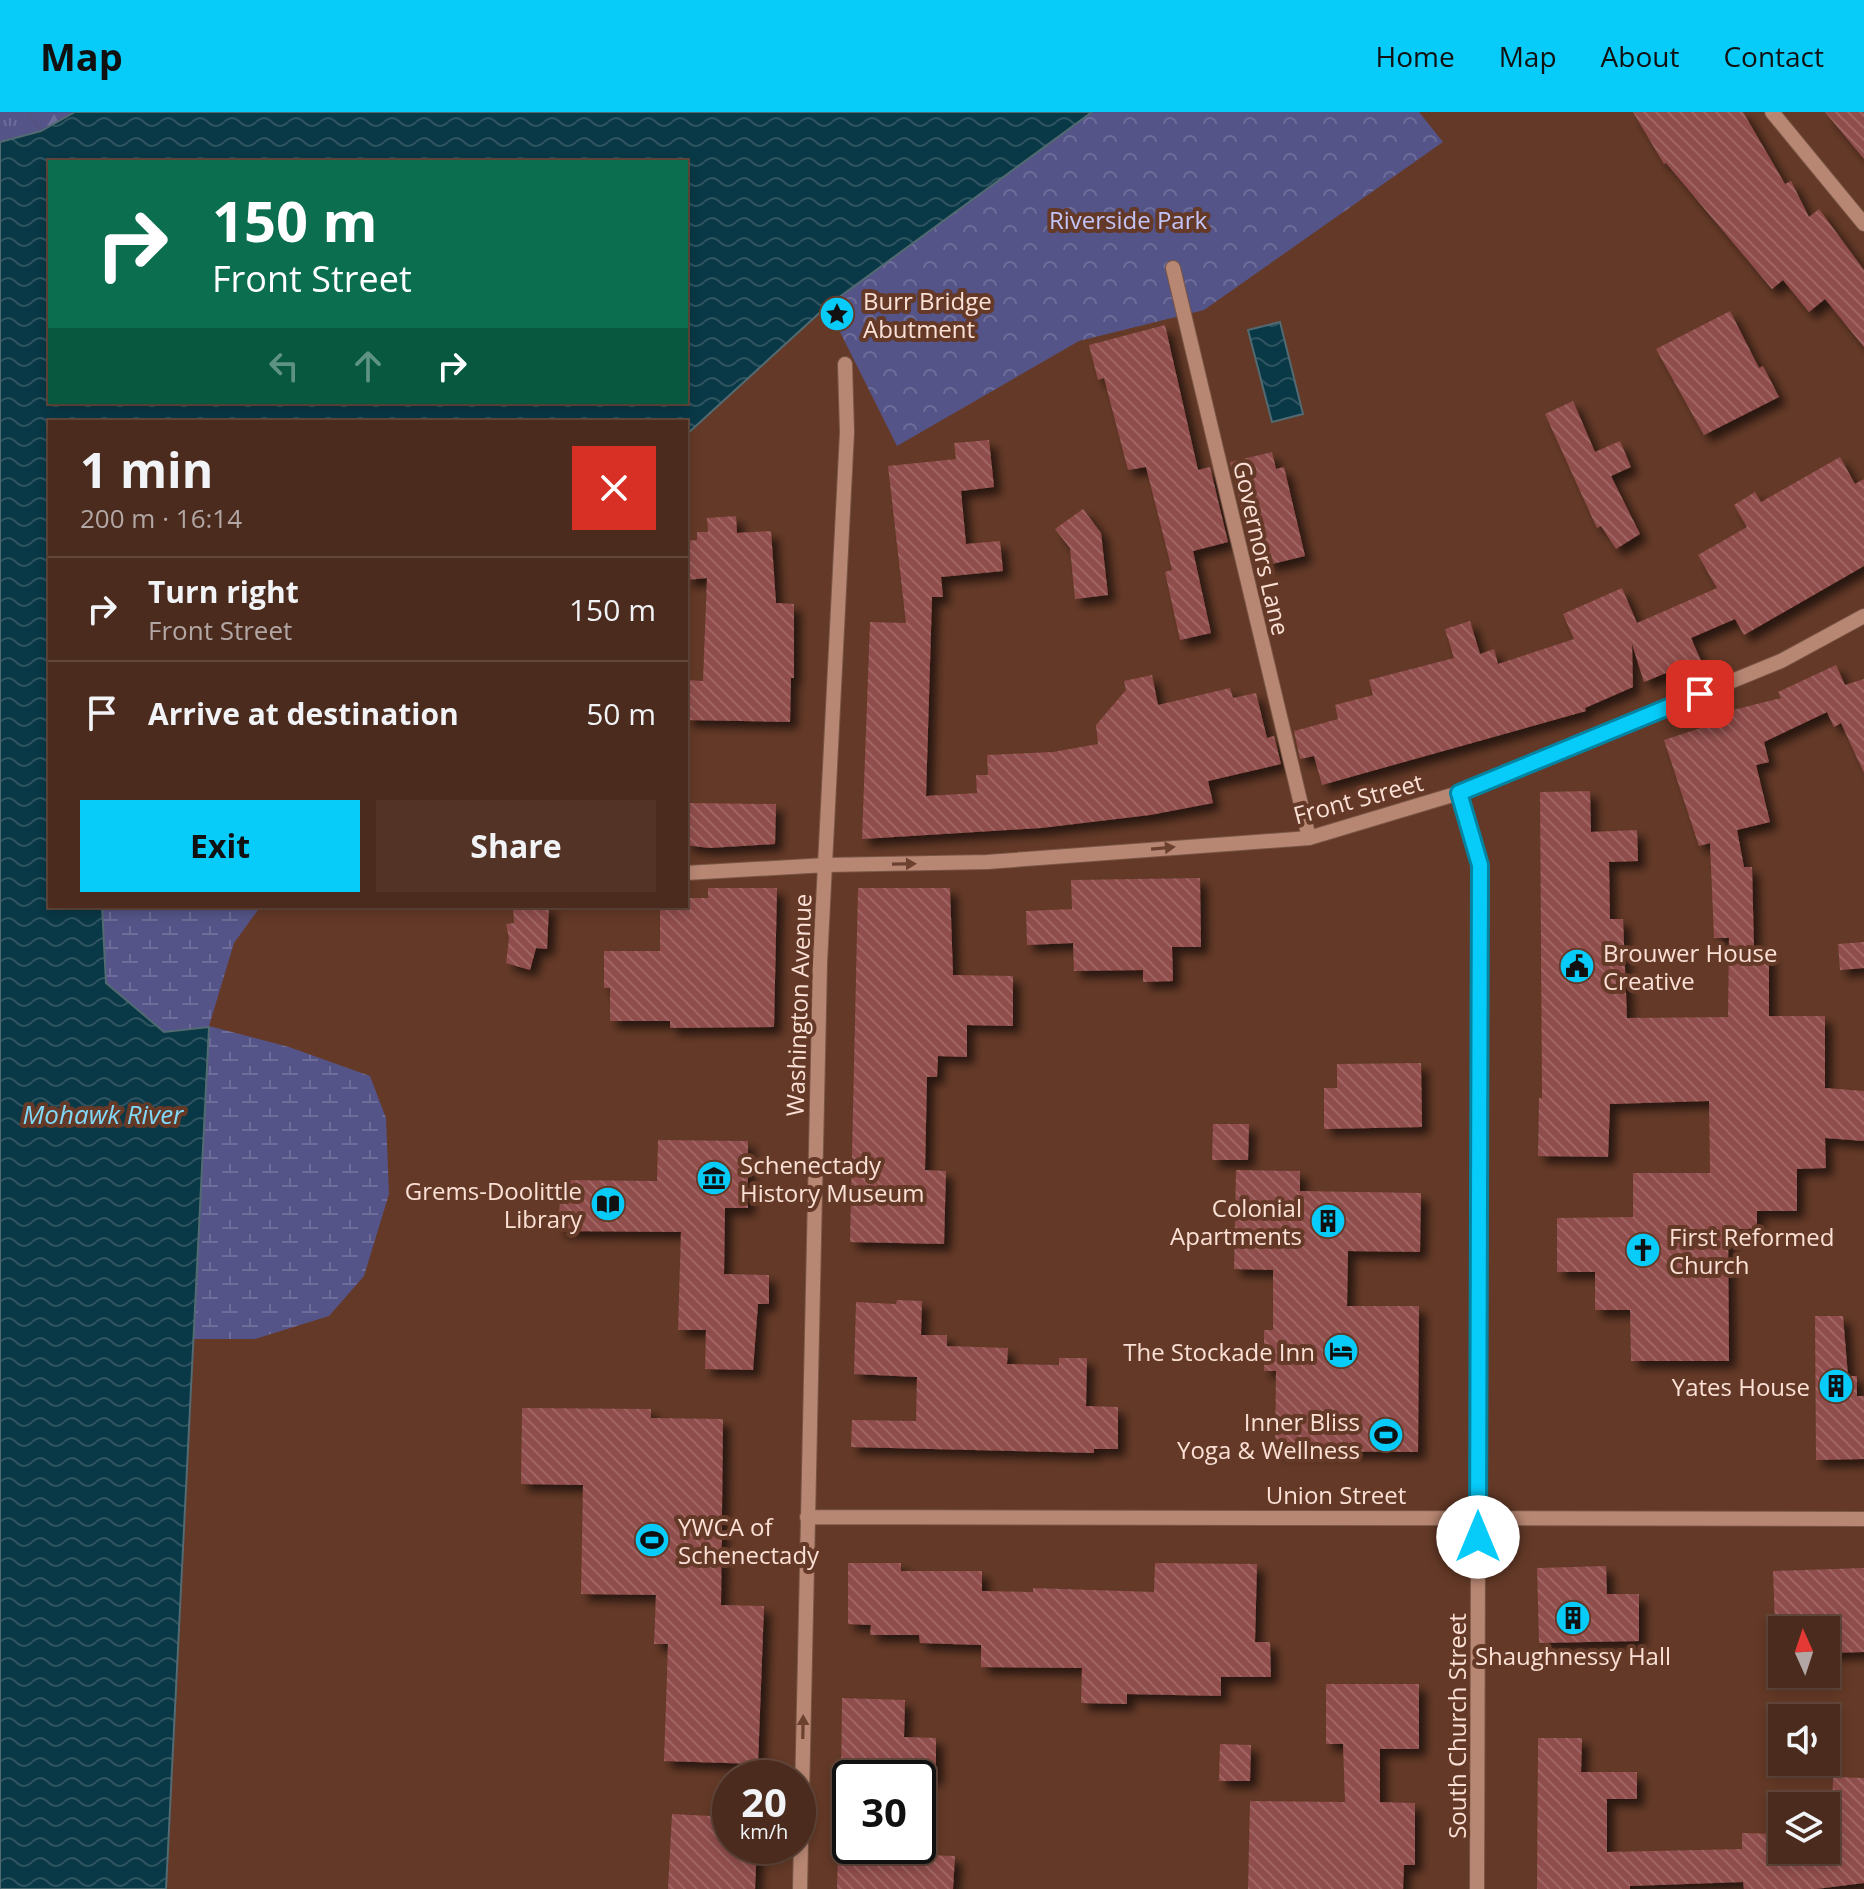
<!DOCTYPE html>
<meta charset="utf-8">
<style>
:root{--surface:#4b2b1d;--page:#523326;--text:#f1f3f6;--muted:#b2a7a4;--line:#62473b;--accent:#07cbf9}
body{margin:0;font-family:"Open Sans",sans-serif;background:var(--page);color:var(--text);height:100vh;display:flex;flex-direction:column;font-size:30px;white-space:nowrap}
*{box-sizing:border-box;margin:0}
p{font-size:26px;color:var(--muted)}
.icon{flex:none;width:44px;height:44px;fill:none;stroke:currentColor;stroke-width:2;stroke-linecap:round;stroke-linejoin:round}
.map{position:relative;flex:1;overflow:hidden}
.drawer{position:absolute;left:48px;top:308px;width:640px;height:488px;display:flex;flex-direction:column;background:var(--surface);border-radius:0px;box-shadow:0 4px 12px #0003,0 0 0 2px var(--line)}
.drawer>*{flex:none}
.hud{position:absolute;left:48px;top:48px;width:640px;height:244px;border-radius:0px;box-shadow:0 4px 12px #0003,0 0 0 2px var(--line);background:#0b6e4f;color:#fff;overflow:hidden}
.needle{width:52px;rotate:357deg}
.buttons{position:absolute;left:1768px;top:1504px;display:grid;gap:16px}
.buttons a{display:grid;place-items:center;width:72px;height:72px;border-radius:0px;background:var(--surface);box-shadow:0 4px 12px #0003,0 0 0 2px var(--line);font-size:40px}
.speed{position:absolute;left:712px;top:1648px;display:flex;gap:16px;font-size:40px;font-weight:700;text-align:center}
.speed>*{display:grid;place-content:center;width:104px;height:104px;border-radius:50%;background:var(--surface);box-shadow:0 4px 12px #0003,0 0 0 2px var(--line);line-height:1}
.speed small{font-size:20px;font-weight:400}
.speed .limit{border:4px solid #111;border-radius:12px;background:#fff;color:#111}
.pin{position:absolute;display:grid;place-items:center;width:68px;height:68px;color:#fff;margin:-34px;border-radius:16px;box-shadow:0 4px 12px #0006}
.me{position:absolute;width:88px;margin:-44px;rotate:0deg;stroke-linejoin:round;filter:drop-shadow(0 0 6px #0008)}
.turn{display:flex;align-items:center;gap:28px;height:168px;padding:0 32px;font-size:36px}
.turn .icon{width:104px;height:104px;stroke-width:2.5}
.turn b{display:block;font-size:56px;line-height:68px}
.lanes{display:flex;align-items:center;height:76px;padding:0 32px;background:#0003;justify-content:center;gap:40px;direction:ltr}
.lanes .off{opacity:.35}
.round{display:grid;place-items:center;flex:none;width:84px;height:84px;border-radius:0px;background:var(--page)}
.head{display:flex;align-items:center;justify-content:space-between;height:136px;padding:0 32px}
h1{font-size:48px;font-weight:700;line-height:60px}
.cta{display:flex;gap:16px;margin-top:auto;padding:16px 32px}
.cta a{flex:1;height:92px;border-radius:0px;background:var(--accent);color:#111;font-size:32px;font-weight:700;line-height:92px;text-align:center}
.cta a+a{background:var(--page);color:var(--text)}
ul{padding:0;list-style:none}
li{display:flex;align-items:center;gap:24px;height:104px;padding:0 32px;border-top:2px solid var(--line)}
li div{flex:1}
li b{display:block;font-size:30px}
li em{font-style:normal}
header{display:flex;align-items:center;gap:48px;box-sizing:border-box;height:112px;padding:0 40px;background:var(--accent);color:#111}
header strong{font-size:38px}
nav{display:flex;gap:44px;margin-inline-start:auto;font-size:28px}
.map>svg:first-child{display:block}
</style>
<header>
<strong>Map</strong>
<nav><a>Home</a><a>Map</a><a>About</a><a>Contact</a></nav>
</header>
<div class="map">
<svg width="1864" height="1777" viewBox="0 0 1864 1777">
<defs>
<pattern id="grass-tufts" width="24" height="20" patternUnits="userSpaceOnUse" patternTransform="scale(2)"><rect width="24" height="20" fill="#545488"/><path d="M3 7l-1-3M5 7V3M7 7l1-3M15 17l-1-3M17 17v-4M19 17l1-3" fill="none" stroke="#6e6c98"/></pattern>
<pattern id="forest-firs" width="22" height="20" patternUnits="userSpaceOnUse" patternTransform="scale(2)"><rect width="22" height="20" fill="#545488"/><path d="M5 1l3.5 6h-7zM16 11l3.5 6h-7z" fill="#6e6c98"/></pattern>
<pattern id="wetland-marsh" width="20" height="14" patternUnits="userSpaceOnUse" patternTransform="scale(2)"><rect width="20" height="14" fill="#545488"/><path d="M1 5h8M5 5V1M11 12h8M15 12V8" fill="none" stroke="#6e6c98"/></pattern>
<pattern id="park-crowns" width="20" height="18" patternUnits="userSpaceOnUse" patternTransform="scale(2)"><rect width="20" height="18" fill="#545488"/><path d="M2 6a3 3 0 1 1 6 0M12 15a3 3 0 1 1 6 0" fill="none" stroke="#6e6c98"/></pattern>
<pattern id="water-waves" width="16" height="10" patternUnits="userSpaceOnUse" patternTransform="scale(2)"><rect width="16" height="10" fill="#093846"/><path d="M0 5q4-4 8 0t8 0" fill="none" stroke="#2e5460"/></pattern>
<pattern id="building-back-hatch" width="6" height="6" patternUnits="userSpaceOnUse" patternTransform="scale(2)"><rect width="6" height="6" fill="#8f4d4b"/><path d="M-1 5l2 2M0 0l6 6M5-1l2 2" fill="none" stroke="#a06664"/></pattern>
<filter id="shadow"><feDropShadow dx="7" dy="7" stdDeviation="4" flood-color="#0009"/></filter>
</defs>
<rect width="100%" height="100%" fill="#643927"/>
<path fill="url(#grass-tufts)" d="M0,0H29L41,19L0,30Z"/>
<path fill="url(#forest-firs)" d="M29,0H75L41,19Z"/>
<path fill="url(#wetland-marsh)" d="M102,794H261L234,831L209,914L289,935L370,964L386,1006L389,1082L364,1164L329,1204L255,1227H193L209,915L164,920L106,871Z"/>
<path fill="url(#park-crowns)" d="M1092,0H1419L1443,30L1204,198L1079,229L897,334L827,194Z"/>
<path fill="url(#water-waves)" stroke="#526a71" stroke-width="2" fill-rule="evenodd" d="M75,0H1092L827,194L686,323V310H50V794H102L106,871L164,920L209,915L166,1777H0V30L41,19ZM50,50H686V290H50Z
M1280,210L1303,302L1272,310L1248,218Z"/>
<path fill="url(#building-back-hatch)" filter="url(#shadow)" d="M1633,0H1743L1785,72L1791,69L1809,105L1819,97L1864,158V235L1825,187L1809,200L1783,168L1772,177L1666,51L1664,52Z
M1825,0H1864V47Z
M1730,199L1759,256L1763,254L1779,285L1704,323L1656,237Z
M1165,213L1198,358L1210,355L1228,430L1193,439L1211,521L1180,528L1165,460L1172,458L1146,355L1128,358L1104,266L1098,268L1089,233Z
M1573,289L1595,340L1620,329L1631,355L1611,364L1640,422L1616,437L1601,414L1597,416L1545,302Z
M989,328L994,375L961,379L966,432L1000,429L1003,459L941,465L943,485H932L926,684L977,681L976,663H988L987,643L1053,640L1098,632L1096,613L1126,578L1124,569L1152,563L1158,593L1230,576L1233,586L1256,581L1267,626L1274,624L1281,652L1208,669L1213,691L1150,703L1041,716L862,727L870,510L906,511L888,354L956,347L954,331Z
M1272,340L1276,357L1284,355L1305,444L1268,453L1260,422L1248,425L1230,350Z
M1840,345L1855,372L1864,367V454L1744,523L1735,507L1691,526L1702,551L1668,566L1666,561L1644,570L1632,532L1633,575L1585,596L1586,599L1322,673L1314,644L1300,647L1294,619L1338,607L1335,593L1373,583L1369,568L1454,546L1445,517L1470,509L1480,542L1494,537L1498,552L1574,527L1563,502L1622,476L1637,511L1717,476L1698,443L1747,415L1734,393L1755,380L1761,390Z
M1083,397L1101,421L1108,483L1075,487L1070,436L1055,417Z
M736,404L737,421L771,419L776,491L794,492V566H791L790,610L686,608V568L703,569L707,466L686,468V429L697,428V420H708L707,406Z
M1836,553L1845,573L1864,567V661L1841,611L1834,615L1827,600L1764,630L1769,650L1756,653L1770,710L1737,718L1744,755H1752L1754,838H1769V904H1825V976L1864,979V1029L1825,1026L1826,1056L1797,1057V1099H1757V1117H1728L1729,1249H1631L1630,1198H1595V1160H1557V1106L1633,1105V1061H1710L1709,989L1610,992L1608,1045L1538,1044L1539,986H1542L1540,680L1590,679L1591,720L1637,718L1638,749L1609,750L1610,807H1623L1627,906L1728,905L1729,826H1714L1710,731L1699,734L1664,628L1719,610L1717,602L1781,586L1778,580Z
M686,691L776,692L775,732L709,736L686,733Z
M1200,766L1201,835H1172L1173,869L1143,870V858L1074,859L1073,831L1027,833L1026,799L1072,797L1071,768Z
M708,776H777L774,915L670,916V909H610V876H604V839H660V794H686V786H708Z
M858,776H950L953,863L1013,864V914L967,913V945L938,944L937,965H927L925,1058L946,1059L944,1132L850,1130Z
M513,794H549L547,837L536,836L530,858L506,851L509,826L506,812L514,811Z
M1864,830V856L1840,858L1838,832Z
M1421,951L1422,1015L1324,1017V976H1337V952Z
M1213,1012H1249L1248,1048H1212Z
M658,1028L748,1029V1096H725L724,1162L769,1163V1192H758L753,1258L705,1257L706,1218H678L681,1120L559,1119L560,1068L657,1069Z
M1236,1058L1300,1059V1079L1421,1081L1420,1140L1348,1139L1347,1194H1419L1418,1340L1275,1339L1276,1259H1264V1218H1273V1158L1234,1157Z
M897,1188L922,1189L921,1223H947V1234L1008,1236L1007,1252L1059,1253V1246H1087L1086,1294L1118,1295V1337H1094V1341L851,1335L852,1308L916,1309L917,1265L854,1262L856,1190L896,1192Z
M1815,1204H1843L1848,1264H1857V1284H1864V1347L1816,1348Z
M522,1296L651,1297V1306L723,1307L721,1493L764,1494L758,1652L664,1649L668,1532H654L656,1483L581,1482L583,1373L521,1372Z
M848,1451H901V1459H982V1479L1033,1480V1476L1154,1480L1155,1451L1257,1452L1255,1530H1270L1271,1565H1221V1584L1127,1582V1592L1081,1591L1082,1556L981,1555V1533L920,1531L919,1523H870L871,1513L848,1512Z
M1606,1454L1607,1482H1639V1529L1539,1531L1537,1456Z
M1864,1456V1540L1826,1541V1518H1799V1512L1775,1514L1773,1459Z
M1326,1572H1419V1637H1380V1690L1415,1691V1753H1404L1403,1777H1248L1250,1689L1345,1690L1343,1632H1326Z
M842,1586L905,1588L904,1625L936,1626V1666H841Z
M1538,1626H1582L1581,1660H1637V1687H1607V1740L1742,1737V1721L1782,1722V1738H1826V1724H1832L1833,1665L1864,1666V1771L1816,1777H1744L1743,1770L1630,1774V1777H1537Z
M1220,1632L1251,1633L1250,1669H1219Z
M672,1702L730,1705V1734H757L755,1777H668Z
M838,1740L955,1744L953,1777H837Z"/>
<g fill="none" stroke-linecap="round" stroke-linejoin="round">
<defs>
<path id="minor" d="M1772,0L1864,112
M1173,156L1309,726
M1459,681L1480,753L1477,1777
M686,761L826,753L987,750L1309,726L1459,681L1781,549L1864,504
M807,1405L1864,1407
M800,1777L820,851L847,320L845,252"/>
</defs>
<use href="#minor" stroke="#795545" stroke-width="16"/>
<use href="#minor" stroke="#b88773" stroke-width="14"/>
</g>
<defs><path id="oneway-solid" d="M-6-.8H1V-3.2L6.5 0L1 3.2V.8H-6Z" transform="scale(2)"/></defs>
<g fill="#6c412f">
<use href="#oneway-solid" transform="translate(1163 736) rotate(-5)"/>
<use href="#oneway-solid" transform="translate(904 752) rotate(-1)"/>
<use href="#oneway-solid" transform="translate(803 1615) rotate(-89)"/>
</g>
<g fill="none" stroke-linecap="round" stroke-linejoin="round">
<defs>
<path id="route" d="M1478,1425L1480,753L1459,681L1700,582"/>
</defs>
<use href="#route" stroke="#0584a2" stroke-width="20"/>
<use href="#route" stroke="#07cbf9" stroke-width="14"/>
</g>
<defs>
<symbol id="sight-disc" viewBox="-11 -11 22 22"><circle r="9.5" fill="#07cbf9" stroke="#643927"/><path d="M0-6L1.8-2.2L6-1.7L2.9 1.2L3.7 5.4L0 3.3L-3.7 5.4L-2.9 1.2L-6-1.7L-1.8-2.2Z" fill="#111"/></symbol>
<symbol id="civic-disc" viewBox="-11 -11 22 22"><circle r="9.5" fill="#07cbf9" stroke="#643927"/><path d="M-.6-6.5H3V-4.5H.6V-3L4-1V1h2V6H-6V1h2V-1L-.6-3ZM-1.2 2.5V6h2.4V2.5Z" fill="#111"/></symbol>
<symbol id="museum-disc" viewBox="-11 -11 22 22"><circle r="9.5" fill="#07cbf9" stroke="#643927"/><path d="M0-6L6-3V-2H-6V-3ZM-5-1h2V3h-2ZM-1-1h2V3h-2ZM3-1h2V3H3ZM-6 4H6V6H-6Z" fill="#111"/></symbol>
<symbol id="library-disc" viewBox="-11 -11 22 22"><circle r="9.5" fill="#07cbf9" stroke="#643927"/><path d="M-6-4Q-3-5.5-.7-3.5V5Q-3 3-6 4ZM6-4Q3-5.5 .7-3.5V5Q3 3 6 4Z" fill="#111"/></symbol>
<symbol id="building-disc" viewBox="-11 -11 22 22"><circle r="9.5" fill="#07cbf9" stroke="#643927"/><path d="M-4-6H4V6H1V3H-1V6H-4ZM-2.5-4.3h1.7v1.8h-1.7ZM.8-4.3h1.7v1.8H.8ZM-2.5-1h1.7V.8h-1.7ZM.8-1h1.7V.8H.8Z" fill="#111"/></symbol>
<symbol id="church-disc" viewBox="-11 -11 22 22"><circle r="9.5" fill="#07cbf9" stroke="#643927"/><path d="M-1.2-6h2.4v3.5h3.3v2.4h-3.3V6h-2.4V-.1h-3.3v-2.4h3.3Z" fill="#111"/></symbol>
<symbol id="hotel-disc" viewBox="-11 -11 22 22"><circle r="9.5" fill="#07cbf9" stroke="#643927"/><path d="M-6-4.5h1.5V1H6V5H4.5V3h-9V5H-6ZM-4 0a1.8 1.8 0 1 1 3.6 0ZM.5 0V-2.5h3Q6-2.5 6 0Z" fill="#111"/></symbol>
<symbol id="stadium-disc" viewBox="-11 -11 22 22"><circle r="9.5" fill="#07cbf9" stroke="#643927"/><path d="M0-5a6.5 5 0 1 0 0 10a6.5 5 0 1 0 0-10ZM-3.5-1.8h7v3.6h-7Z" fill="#111"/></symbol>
</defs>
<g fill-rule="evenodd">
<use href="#sight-disc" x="817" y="182" width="40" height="40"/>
<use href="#civic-disc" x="1557" y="834" width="40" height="40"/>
<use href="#museum-disc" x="694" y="1046" width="40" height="40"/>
<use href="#library-disc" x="588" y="1072" width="40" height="40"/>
<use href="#building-disc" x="1308" y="1089" width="40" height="40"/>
<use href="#church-disc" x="1623" y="1118" width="40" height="40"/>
<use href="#hotel-disc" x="1321" y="1219" width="40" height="40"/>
<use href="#building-disc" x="1816" y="1254" width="40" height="40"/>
<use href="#stadium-disc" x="1366" y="1303" width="40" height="40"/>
<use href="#stadium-disc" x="632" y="1408" width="40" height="40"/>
<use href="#building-disc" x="1553" y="1486" width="40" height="40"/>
</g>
<g text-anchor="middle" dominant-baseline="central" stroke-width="8" stroke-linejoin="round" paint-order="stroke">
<g font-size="24" fill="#c3c5f9" stroke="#643927">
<text x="1128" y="107">Riverside Park</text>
</g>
<g font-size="24" fill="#fbe0d5" stroke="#643927" text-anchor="start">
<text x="863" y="188">Burr Bridge<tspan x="863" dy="28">Abutment</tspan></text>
<text x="1603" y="840">Brouwer House<tspan x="1603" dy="28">Creative</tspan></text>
<text x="740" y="1052">Schenectady<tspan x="740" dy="28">History Museum</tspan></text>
<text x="582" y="1078" text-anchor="end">Grems-Doolittle<tspan x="582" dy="28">Library</tspan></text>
<text x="1302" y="1095" text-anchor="end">Colonial<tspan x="1302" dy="28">Apartments</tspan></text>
<text x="1669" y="1124">First Reformed<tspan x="1669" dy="28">Church</tspan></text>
<text x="1315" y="1239" text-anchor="end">The Stockade Inn</text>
<text x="1810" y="1274" text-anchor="end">Yates House</text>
<text x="1360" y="1309" text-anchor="end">Inner Bliss<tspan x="1360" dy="28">Yoga &amp; Wellness</tspan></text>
<text x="678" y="1414">YWCA of<tspan x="678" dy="28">Schenectady</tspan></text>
<text x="1573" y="1543" text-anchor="middle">Shaughnessy Hall</text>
</g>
<g font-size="24" fill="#fbe0d5" stroke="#643927">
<text transform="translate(1262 436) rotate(77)">Governors Lane</text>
<text transform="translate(1358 686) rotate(-15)">Front Street</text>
<text transform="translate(798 893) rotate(-88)">Washington Avenue</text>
<text x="1336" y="1382">Union Street</text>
<text transform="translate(1456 1614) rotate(-90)">South Church Street</text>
</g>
<g font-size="26" font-style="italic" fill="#80d9f8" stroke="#643927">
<text x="103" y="1002">Mohawk River</text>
</g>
</g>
</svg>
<div class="buttons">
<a><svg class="needle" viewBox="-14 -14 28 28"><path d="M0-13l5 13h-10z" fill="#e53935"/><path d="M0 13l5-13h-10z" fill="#b2a7a4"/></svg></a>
<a><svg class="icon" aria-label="sound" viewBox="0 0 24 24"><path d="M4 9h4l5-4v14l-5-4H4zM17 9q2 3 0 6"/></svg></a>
<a><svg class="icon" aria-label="layers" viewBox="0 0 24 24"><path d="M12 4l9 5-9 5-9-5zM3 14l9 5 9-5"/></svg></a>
</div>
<div class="speed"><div>20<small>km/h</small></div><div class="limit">30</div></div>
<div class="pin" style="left:1700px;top:582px;background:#d93025"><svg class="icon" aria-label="arrive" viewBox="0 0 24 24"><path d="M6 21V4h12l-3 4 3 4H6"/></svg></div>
<svg class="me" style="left:1478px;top:1425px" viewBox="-20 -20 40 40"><circle r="19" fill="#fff"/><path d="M0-13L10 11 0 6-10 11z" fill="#07cbf9"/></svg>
<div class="hud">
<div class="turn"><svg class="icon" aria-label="right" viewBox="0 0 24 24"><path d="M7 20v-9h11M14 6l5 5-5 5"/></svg><div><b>150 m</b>Front Street</div></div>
<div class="lanes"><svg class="icon off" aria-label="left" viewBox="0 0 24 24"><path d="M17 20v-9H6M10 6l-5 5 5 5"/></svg><svg class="icon off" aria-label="ahead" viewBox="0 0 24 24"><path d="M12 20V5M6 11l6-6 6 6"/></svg><svg class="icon" aria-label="right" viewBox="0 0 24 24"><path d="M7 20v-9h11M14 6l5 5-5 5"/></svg></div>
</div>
<section class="drawer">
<div class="head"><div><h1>1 min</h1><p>200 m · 16:14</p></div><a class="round" style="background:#d93025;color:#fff"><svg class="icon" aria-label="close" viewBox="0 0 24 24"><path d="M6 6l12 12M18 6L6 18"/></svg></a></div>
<ul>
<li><svg class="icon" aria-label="right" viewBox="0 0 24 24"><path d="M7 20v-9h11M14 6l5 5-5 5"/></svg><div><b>Turn right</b><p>Front Street</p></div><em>150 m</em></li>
<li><svg class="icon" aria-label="arrive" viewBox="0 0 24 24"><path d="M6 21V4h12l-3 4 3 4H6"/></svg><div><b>Arrive at destination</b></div><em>50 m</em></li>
</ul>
<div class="cta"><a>Exit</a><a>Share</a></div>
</section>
</div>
